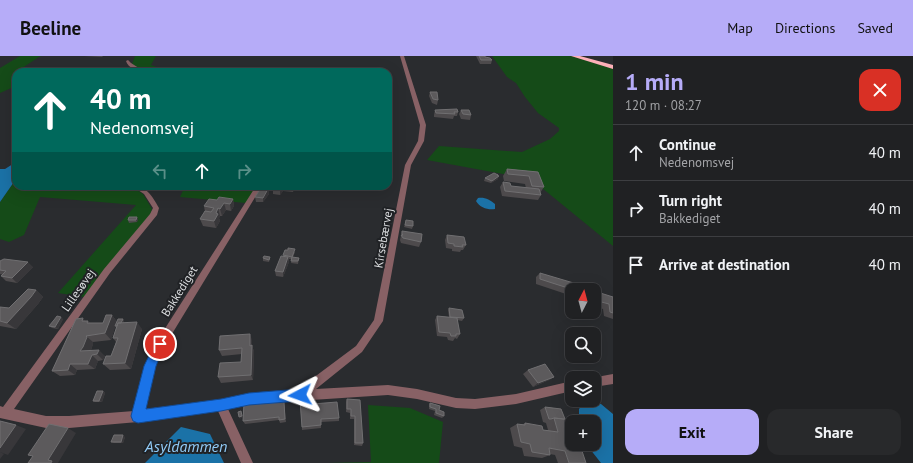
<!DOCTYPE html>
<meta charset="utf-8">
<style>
:root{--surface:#202123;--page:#28292b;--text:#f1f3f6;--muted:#a2a3a6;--line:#3d3e41;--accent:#b6acf8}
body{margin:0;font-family:"PT Sans",sans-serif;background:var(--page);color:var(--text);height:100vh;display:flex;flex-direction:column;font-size:15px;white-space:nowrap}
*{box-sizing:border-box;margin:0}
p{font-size:13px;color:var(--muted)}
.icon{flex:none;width:22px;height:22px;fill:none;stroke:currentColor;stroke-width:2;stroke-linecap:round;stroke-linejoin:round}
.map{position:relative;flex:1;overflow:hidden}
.details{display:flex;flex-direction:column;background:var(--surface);width:300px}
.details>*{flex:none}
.top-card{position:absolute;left:12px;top:12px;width:380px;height:122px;border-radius:12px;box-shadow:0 4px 16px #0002,0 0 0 1px var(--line);background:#00695c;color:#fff;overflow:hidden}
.needle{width:26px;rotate:6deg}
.fabs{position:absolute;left:565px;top:227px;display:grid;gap:8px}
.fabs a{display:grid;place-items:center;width:36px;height:36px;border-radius:8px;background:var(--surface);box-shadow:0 4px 16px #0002,0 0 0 1px var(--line);font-size:20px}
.pin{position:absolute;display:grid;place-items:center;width:34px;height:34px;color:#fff;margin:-17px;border:2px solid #fff;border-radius:50%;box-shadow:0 1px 4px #0007}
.me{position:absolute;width:44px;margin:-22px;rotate:266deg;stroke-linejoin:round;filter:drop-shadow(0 0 3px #0008)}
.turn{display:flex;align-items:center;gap:14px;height:84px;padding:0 12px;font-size:18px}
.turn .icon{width:52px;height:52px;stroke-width:2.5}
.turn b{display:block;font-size:28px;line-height:34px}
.lanes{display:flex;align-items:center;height:38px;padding:0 12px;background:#0003;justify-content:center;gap:20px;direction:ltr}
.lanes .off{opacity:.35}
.round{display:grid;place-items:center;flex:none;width:42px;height:42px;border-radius:12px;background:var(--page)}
.headline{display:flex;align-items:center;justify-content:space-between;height:68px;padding:0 12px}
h1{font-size:24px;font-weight:700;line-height:30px;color:var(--accent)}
.button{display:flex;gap:8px;margin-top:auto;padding:8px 12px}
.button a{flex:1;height:46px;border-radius:12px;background:var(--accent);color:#111;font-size:16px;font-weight:700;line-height:46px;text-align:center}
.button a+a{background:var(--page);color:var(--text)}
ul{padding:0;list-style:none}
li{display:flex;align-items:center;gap:12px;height:56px;padding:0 12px;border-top:1px solid var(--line)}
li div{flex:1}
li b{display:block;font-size:15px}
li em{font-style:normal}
header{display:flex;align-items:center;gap:24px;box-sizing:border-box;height:56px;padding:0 20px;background:var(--accent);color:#111}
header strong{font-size:19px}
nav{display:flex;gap:22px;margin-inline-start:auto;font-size:14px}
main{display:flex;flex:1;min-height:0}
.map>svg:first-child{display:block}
</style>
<header>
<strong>Beeline</strong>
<nav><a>Map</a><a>Directions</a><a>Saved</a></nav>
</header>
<main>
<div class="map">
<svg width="613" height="407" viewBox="0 0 613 407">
<rect width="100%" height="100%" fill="#2a2c2f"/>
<path fill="#154b18" d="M20,0H42L39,1L16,16V30L0,37V12Z
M135,0H156L151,9L171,16H145L132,8Z
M492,0H571L613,12V190L531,123L427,104L439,90L522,96L550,83L559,75V72L538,57L525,41L516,27L507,21Z
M16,123V130H34L35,131L40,130H131L143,138L152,153L150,160L84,241L58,237L136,149L40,141L24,179L9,186L0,183V146Z
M185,130H234L253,135L246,147L180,141Z
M368,349L410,352L443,366L439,407H328L371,406Z"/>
<path fill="#1b72a7" d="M16,106V123L0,146V113H5Z
M478,142C485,141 490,144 495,148V153C488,154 480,152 476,145Z
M585,346L601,348L613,358V407H601L586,388H594V366H579V353Z
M181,371L210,378L224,407H145Z"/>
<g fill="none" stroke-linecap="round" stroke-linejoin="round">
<path fill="#886165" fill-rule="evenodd" d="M400,0H404L426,69L424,85L411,109L383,265L362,296L316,333L388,329L417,333L456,342L475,343L516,338L572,325V335L516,348L475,353L456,352L417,343L388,339L249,348L228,353L253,407H241L218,355L138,366L69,372H46L0,362V350L3,351L104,213L150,158L153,152L144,138L132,130C147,130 152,140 159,152L157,159L110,217L14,353L46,360H69L134,355L145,310L157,285L256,130H262L164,291L155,310L145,353L221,344L249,338L297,334L356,290L374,264L405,109L418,85L420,69Z
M128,4L131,7L145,16C138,16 128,12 126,5Z
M613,318V328L594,331V322H591Z"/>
<path fill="#fdb0b8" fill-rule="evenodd" d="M571,0H580L613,9V13Z"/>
</g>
<path fill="#4d4a4c" d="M84,0H103L102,1Z
M476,0H485V1L492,4L491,8H480Z
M430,36L438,44L437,49L432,47L429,40Z
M435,54L458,56L457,60H454L453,63L434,61V59Z
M461,54L471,59L470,64L461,63L459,58Z
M507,113L538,116L544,131L540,137L541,139L538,144L502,140L500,131L503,126L511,130L526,132L525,128L504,125L503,120Z
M498,120V123L491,127L484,125L485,122Z
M274,130H303V131L301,135L294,133L293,136L283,135L280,139L273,138V133Z
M268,133L269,138L263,146H256L255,141Z
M233,143L234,150L231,155L226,154L222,160H220L219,162L220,165L216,172L203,170L200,163L205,156L204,150L217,144Z
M138,163L137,166L129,167L128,164Z
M406,164L413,170L412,173L404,171Z
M402,175L421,186L419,191L401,187L400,184Z
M447,179L466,189L463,194H461L460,196L452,195V193L446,192L445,184Z
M295,196L293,201L299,202L298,208L291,207L292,203H289V206L283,221L276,220L275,215L283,199Z
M270,201V203L269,206L263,205V202Z
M0,205L33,211L17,227L6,225L1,220L3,219L0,218Z
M540,217L577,234L580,231L591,234H572V240L536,228V221Z
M36,234L43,241L38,248L16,273L0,270V251L9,252Z
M594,235L613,241V263L604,260L603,253L594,250Z
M449,252L464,262L462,265L457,264L460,278L457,283L455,282L453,285L448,284L447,281L437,280L435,264L437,260L449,261L448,254Z
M112,259L117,266L123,263L124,265V267L142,273L131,313L110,314L103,308L111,300L116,286L113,282L116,272L115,270L111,284L93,286V288L91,294L105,300L103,304L98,305L95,313L77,314L75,319L60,320L52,315L85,265L90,267H103Z
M63,263L58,273L52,272L49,270Z
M252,284V289L254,296L253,324L221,327L218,321L241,306L242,298L222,300L219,294Z
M528,314L554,321L549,324L533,331L523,318Z
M103,335L105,337L102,346H95L93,345Z
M347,343L360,344L363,387L362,390L354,389V363H350V357L346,356V346Z
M268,344L269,347L284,346L286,366L280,367L279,364L245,368L243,365Z
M300,344L339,362V365L321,366V372L302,374Z
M430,347L439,354L444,360L442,362L434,359L435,355L429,353V348Z
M545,351L561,353L572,388L587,393L582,395L586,407H558L555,399L550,398V399L542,402L524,400L522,392L514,390L510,372L517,368L522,369L525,367L543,374H548L546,367L543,366L540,354Z
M125,381L123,387H114L111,386Z"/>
<path fill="#38373a" d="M499,120L498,123L491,127L492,125Z
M282,130L283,135L280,139V134Z
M293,130H294V133L293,136Z
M301,130H303L301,135Z
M268,133L269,138L263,146V142Z
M233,143L234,150L231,155L230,148Z
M224,147L226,154L222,160L220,153Z
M218,152L220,160L219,162L220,165L216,172L214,165L216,157Z
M137,161L138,163L137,166L136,164Z
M288,201L289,206L283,221V216Z
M28,206L33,211L17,227L12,222Z
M36,234L43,241L38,248L16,273L7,267Z
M112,259L117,266L111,284L105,277Z
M61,261L63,263L58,273L55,271Z
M83,262L87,267L88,265L94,271L82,265Z
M123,263L124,265L122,272L120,270Z
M137,266L142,273L131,313L125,307Z
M250,278L252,284V296L250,290Z
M86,280L93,286V288L90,297L80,295Z
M252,289L254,296L253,324L251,319Z
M99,294L105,300L103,304L97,298Z
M92,299L98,305L95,313L88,308Z
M70,308L77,314L75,319L68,314Z
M554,321L549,324L533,331L538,327Z
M103,335L105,337L102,346L99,345Z
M241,355L243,361L240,363L239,361Z
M16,369L26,373L8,399L0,396V392Z
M68,372L76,377L58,407H51L48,404Z
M123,379L125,381L123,387L121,386Z
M0,396L4,398L0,403Z"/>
<path fill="#5c5a5c" stroke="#706f71" d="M479,0H485V1L490,2L492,4H481Z
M430,36H437L438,44L433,43Z
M457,53L458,56H454L455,58L436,57L435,54Z
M461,54H469L471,59L463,58Z
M507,113L538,116L544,131L532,130L529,120L508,118Z
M494,117L498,119H497L499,120L492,125L485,122Z
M503,126L510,127L511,130L539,133L541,139L505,135Z
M274,130H282L280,134L273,133Z
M284,130H293V131Z
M261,132L268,133L263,142L255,141Z
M219,141L233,143L230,148L224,147L220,153L218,152L216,157L218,158L214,165L200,163L205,155L211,156L214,152L204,150L209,143L217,144Z
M129,161H137L136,164H128Z
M406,164L413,165V170L405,169Z
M402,175L422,178L421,186L403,182L401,179H403L402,178Z
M447,179L464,181L466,189H462L463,191L454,190V188L448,187Z
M288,192L295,193L292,201L283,199L285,194H288Z
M264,200L270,201L269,204L263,202Z
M281,200L288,201L283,216L275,215Z
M292,201L299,202L298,205H291Z
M4,203L28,206L12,222L1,220L6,215L0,214V205Z
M540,217L577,228V234H574L540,223Z
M580,231L591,234H581Z
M28,233L36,234L31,241L7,267L0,265V251L9,252Z
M594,235L613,241V257L610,256L609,248L594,244Z
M449,252L462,254L464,262L450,261Z
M106,259H112L105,277L86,280L87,281L83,291L80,295L99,294L97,298L92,299L88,308H70L68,314L52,315L76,263L83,262L82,265H88L87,267H103Z
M57,260L61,261L55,271L49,270L54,264Z
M437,260L457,262L460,278H456V280H451L450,277L439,276Z
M118,263H123L121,267H118L117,270H115Z
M137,266L125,307L103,308L106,300H111L118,282H113L118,267Z
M250,278V290L252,289L251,319L218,321L220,307L241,306L242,292L219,294L220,280Z
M545,308L554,321L538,327L528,314Z
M97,335H103L99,345H93Z
M312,343L313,348L337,346L339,362L321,363V369L302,371L300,344Z
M347,343L360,344L363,387H355V360H351V353H347Z
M268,344V347L284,346L285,363L279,364V361L243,365L244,347Z
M430,347L440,350L439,354L444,356V360L436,357V353L430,351Z
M545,351L561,353L565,363L554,362L551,363H549Z
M241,355L242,360L239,361L238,356Z
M554,362L571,364L572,367V388H586L587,393L581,392L586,407H569L565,395L549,392L550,399L532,396L530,388L521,386L517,368L525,369V367L542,370L543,374L558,376Z
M0,365L16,369L0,392Z
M49,368L68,372L48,404L52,405L51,407H28L33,400L28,399Z
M114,379H123L121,386H111Z"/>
<path fill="#1a73e8" stroke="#114b97" d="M160,283L164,285L165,288L156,310L146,353L221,343L249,337L300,333L305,335L306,339L305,344L300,345L249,349L221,355L138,367L133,365L131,360L144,310L156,285Z"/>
<g text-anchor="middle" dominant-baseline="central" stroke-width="4" stroke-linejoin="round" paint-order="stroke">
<g font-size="12" fill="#dcdee0" stroke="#202225">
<text transform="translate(383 182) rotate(-80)">Kirsebærvej</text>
<text transform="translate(78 234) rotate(-55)">Lillesøvej</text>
<text transform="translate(179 235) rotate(-58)">Bakkediget</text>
</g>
<g font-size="16" font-style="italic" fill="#91cbf7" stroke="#202225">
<text x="186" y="390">Asyldammen</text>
</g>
</g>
</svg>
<div class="fabs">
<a><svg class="needle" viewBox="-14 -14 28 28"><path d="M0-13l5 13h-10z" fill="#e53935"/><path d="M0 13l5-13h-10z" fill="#a2a3a6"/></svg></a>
<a><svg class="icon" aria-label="search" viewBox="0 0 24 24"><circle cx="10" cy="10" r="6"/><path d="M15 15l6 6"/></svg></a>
<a><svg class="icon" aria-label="layers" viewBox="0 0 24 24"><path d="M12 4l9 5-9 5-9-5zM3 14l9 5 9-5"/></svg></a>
<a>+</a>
</div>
<div class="pin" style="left:160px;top:288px;background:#d93025"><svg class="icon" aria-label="arrive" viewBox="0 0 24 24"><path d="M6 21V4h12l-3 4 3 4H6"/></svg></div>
<svg class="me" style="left:300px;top:339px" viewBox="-20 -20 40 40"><path d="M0-17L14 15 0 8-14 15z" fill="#1a73e8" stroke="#fff" stroke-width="4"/></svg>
<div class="top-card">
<div class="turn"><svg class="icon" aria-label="ahead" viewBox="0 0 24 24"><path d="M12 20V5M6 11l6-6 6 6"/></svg><div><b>40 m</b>Nedenomsvej</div></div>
<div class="lanes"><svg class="icon off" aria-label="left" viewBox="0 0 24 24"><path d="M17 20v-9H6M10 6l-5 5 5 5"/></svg><svg class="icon" aria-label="ahead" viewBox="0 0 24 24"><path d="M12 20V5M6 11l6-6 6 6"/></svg><svg class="icon off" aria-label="right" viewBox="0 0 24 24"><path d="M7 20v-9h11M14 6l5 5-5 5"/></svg></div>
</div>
</div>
<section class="details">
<div class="headline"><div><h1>1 min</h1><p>120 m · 08:27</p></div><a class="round" style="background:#d93025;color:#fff"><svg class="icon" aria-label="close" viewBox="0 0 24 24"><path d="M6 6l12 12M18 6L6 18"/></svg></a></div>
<ul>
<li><svg class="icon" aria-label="ahead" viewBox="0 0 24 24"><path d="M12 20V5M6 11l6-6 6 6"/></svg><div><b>Continue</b><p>Nedenomsvej</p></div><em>40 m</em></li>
<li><svg class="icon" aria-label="right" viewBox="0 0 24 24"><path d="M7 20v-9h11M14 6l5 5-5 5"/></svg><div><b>Turn right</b><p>Bakkediget</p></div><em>40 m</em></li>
<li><svg class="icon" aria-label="arrive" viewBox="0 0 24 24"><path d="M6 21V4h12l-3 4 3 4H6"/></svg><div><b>Arrive at destination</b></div><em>40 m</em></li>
</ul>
<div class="button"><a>Exit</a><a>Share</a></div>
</section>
</main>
